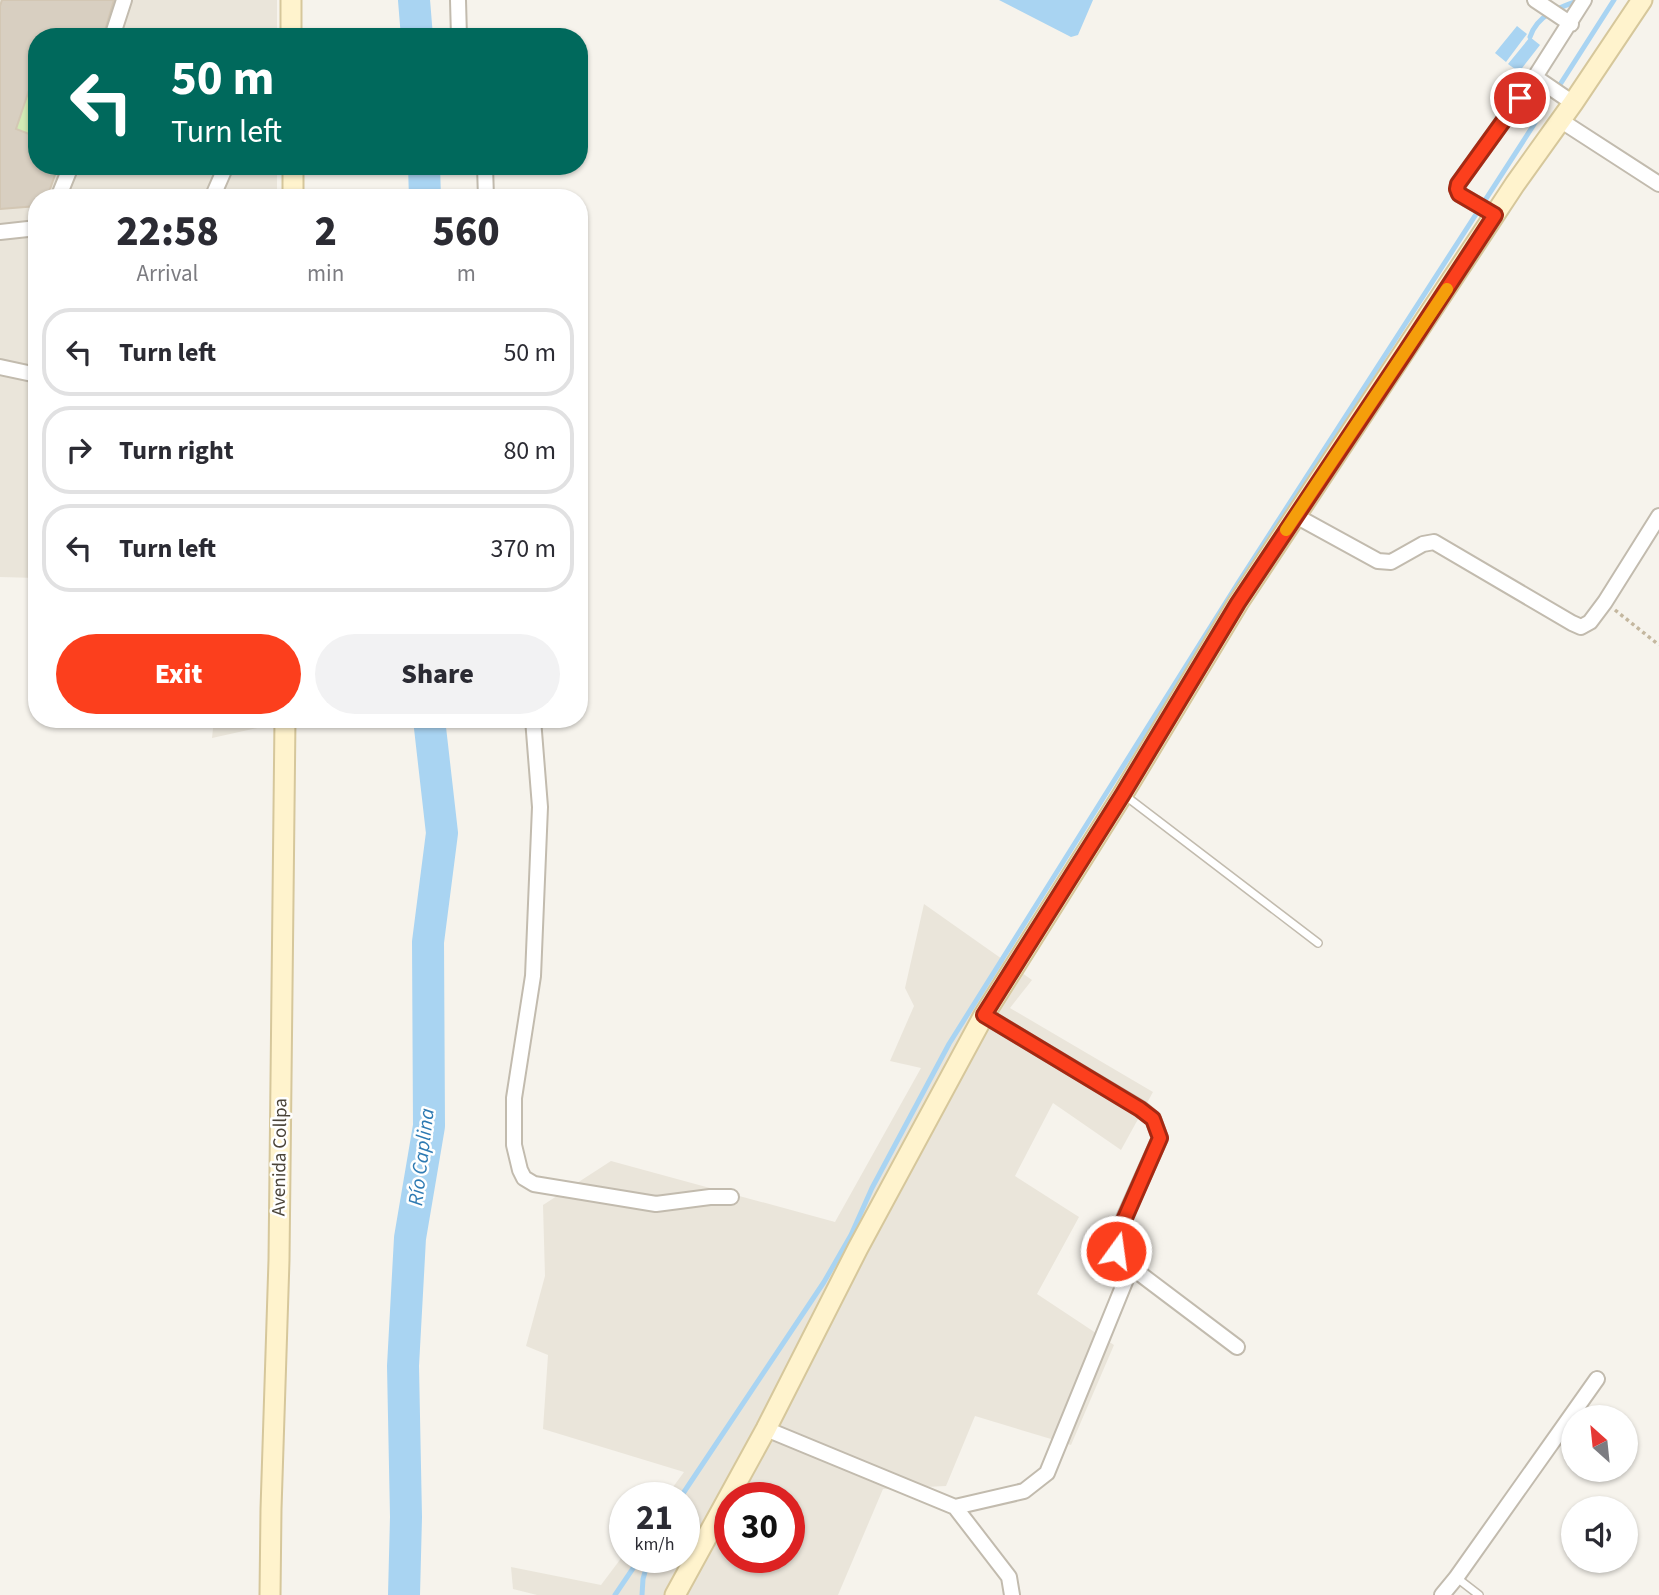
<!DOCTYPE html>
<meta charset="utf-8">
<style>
:root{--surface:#fff;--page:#f2f2f3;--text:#2b2b33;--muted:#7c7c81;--line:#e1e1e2;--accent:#fc3f1d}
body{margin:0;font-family:"Source Sans 3",sans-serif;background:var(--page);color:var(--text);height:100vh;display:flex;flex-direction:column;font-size:26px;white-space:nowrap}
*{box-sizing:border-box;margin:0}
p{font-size:23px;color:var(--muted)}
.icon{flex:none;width:38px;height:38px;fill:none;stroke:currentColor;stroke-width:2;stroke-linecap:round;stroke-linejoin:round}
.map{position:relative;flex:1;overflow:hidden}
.side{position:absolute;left:28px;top:189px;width:560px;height:539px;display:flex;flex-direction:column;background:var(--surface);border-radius:28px;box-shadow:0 2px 5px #0004}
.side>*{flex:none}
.guide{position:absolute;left:28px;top:28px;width:560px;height:147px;border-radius:28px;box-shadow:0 2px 5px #0004;background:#00695c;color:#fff;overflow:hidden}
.needle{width:46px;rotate:333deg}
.tools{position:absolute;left:1561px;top:1405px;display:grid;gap:14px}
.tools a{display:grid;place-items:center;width:77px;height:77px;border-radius:50%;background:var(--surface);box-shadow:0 2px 5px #0004;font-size:35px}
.speed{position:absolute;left:609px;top:1482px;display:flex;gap:14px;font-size:35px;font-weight:700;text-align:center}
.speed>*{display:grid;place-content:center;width:91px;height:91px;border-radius:50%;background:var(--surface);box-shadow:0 2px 5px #0004;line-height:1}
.speed small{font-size:18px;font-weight:400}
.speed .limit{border:10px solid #d22;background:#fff;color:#111}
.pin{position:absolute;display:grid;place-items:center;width:60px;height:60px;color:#fff;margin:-30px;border:4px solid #fff;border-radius:50%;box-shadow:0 2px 7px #0007}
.me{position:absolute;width:77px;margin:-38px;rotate:14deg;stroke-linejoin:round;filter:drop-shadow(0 0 5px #0008)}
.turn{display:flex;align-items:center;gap:24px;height:147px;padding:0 28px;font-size:32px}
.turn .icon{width:91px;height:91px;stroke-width:2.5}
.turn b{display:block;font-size:49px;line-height:60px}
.eta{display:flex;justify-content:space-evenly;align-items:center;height:119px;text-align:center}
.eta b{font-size:42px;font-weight:800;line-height:49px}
.button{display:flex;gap:14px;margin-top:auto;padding:14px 28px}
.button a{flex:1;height:80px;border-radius:42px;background:var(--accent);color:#fff;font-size:28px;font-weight:800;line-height:80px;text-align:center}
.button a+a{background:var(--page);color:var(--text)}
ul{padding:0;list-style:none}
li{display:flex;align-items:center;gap:21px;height:88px;margin:0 14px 10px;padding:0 14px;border:4px solid var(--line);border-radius:28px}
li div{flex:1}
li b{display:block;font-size:26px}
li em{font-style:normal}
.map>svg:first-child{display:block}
</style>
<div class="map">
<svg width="1659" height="1595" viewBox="0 0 1659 1595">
<rect width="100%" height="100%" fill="#f6f3ec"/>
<path fill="#eae5da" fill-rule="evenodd" d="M0,0H277V37H37V166H277V198H37V578L0,577Z
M214,719H272L271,725L212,738Z
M924,904L1032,980L1010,1008L1153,1092L1121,1150L1053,1103L1015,1176L1079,1217L1037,1294L1114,1345L1071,1445L975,1416L946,1486L883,1489L838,1595H537L513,1589L511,1567L601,1585L625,1553V1558H684V1498H665L684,1472L543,1429L548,1355L526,1346L545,1276L543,1205L611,1161L835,1222L921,1068L890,1061L914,1006L905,988ZM730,1498H789V1558H730Z"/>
<path fill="#d2eab5" d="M32,81L37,83V137L16,129Z"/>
<path fill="#a9d4f2" d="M999,0H1093L1078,35L1071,37Z
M1517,26L1527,34L1506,62L1495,53Z
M1530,37L1540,45L1519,72L1508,64Z"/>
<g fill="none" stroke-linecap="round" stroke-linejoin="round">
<path stroke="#a9d4f2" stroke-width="5" d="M1530,37C1537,15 1560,7 1580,0
M1561,83L1614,0
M680,1498L824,1282L851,1235L872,1188L949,1044L1238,583L1542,112
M615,1595L640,1558
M642,1595L643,1579L649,1558"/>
<path stroke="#a9d4f2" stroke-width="32" d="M414,0L417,37
M424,166L425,198
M404,1595L406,1517L403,1366L410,1238L429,1126L428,942L442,833L429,719"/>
</g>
<path fill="#d8cfc1" stroke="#d3c7b4" stroke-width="2" d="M2,0H114L103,37H59L47,33L46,37H37V83L32,81L16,129L37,137V166H58L47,198H37V206L0,209V6Z"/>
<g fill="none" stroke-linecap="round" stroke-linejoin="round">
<defs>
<path id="lane" d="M1123,794L1318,943
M1457,1578L1479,1595"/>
<path id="street" d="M458,0L459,37
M1535,0L1571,24
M112,37L124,0
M1573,103L1535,77L1584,0
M1560,120L1659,184
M485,166L486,198
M58,198L71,166
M212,198L226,166
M1495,215L1459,194L1457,189L1458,184L1535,77
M0,232L37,228
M0,367L37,375
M1296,516L1378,561L1391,562L1423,544L1434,542L1572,623L1581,627L1590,622L1605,602L1659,516
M533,719L540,807L533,976L514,1098V1145L520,1170L524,1178L534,1184L656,1204L710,1197H731
M984,1015L1141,1109L1153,1119L1160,1138L1117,1234L1116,1251L1131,1267L1237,1347
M766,1429L955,1507L1009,1577L1012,1595
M955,1507L1024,1491L1047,1473L1131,1267
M1442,1595L1456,1578L1597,1379"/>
<path id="secondary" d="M291,37V0
M293,166V198
M270,1595L271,1509L279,1260L285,719
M675,1595L766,1429L858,1248L984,1015L1123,794L1238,603L1515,184L1573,103L1642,0"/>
</defs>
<use href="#lane" stroke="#c2bbae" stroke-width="10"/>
<use href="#street" stroke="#c2bbae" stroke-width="18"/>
<use href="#secondary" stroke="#d6c79b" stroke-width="23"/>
<path stroke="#c4b79f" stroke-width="3.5" stroke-dasharray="3.5 3.5" stroke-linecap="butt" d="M1615,610L1659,645"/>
<use href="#lane" stroke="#fff" stroke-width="7"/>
<use href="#street" stroke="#fff" stroke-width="14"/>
<use href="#secondary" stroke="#fff3cd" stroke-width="19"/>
</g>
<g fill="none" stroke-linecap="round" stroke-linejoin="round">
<defs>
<path id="route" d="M1116,1251L1118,1234L1160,1138L1153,1119L1140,1109L984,1015L1123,794L1238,603L1406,351L1495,215L1459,194L1457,189L1458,184L1520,98"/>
</defs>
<use href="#route" stroke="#a42913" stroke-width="18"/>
<use href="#route" stroke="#fc3f1d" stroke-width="12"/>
<path stroke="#f59e0b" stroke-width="12" d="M1286,530L1447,289"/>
</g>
<g text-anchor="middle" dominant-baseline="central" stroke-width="5" stroke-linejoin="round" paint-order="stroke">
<g font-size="19" fill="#4b4439" stroke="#fff">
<text transform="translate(280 1157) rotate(-89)">Avenida Collpa</text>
</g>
<g font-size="21" font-style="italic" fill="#2e7ab2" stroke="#fff">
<text transform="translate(421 1157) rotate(-83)">Río Caplina</text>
</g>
</g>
</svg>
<div class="tools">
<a><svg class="needle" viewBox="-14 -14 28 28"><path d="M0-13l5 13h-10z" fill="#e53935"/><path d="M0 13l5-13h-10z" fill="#7c7c81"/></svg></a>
<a><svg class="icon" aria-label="sound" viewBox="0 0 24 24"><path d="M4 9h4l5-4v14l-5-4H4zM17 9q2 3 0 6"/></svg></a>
</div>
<div class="speed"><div>21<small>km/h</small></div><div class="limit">30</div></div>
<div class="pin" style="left:1520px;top:98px;background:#d93025"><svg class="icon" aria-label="arrive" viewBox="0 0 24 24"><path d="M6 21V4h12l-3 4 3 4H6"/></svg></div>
<svg class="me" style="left:1116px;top:1251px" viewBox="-20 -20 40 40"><circle r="17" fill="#fc3f1d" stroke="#fff" stroke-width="3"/><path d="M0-11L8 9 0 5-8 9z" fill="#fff"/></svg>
<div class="guide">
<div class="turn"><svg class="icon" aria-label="left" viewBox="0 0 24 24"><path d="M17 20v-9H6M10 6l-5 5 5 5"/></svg><div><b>50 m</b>Turn left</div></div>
</div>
<section class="side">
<div class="eta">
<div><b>22:58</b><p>Arrival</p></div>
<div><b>2</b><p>min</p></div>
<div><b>560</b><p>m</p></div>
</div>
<ul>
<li><svg class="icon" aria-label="left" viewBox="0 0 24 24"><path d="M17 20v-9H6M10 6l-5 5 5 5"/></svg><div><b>Turn left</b></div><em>50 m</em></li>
<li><svg class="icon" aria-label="right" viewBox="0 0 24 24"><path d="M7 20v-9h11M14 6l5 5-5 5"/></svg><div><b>Turn right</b></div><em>80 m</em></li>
<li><svg class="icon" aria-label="left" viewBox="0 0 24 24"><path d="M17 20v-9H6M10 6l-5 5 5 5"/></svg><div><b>Turn left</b></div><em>370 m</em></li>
</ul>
<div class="button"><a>Exit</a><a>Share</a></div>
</section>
</div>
